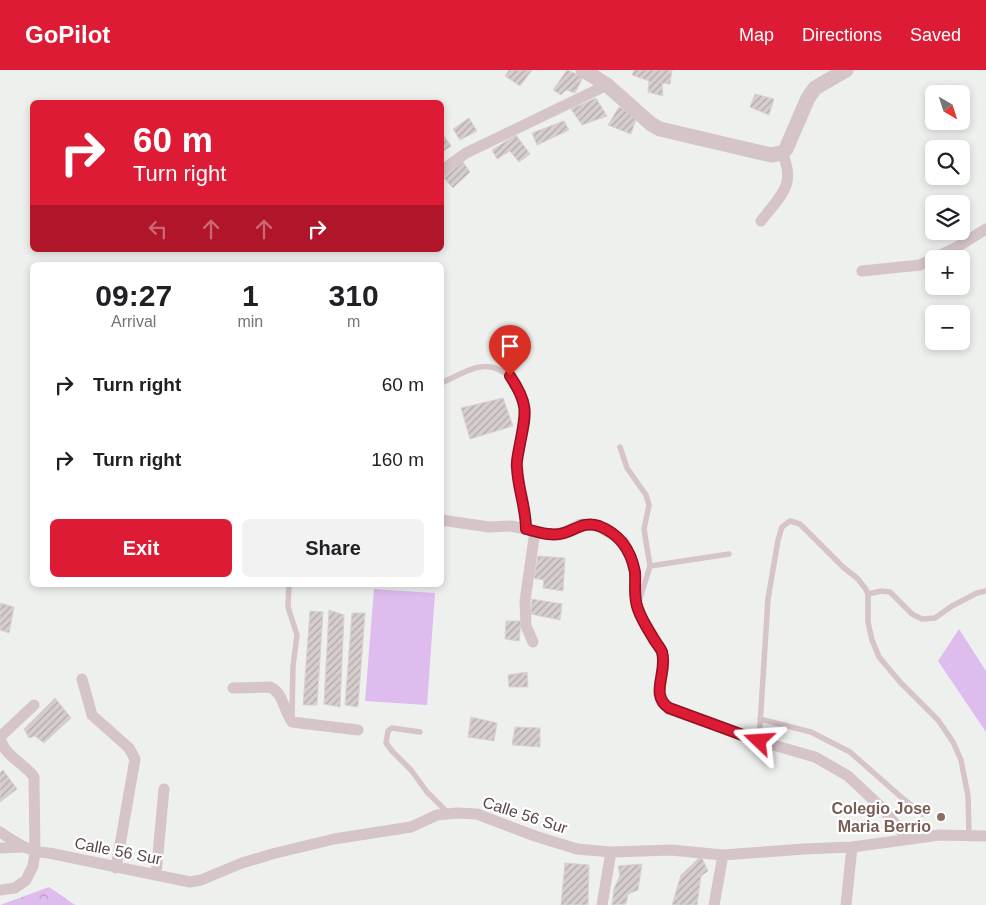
<!DOCTYPE html>
<meta charset="utf-8">
<style>
:root{--surface:#fff;--page:#f2f2f2;--text:#202124;--muted:#757577;--accent:#dd1b35}
body{margin:0;font-family:Helvetica,sans-serif;background:var(--page);color:var(--text);height:100vh;display:flex;flex-direction:column;font-size:19px;white-space:nowrap}
*{box-sizing:border-box;margin:0}
p{font-size:16px;color:var(--muted)}
.icon{flex:none;width:28px;height:28px;fill:none;stroke:currentColor;stroke-width:2;stroke-linecap:round;stroke-linejoin:round}
.map{position:relative;flex:1;overflow:hidden}
.side{position:absolute;left:30px;top:192px;width:414px;height:325px;display:flex;flex-direction:column;background:var(--surface);border-radius:8px;box-shadow:0 2px 8px #0003}
.side>*{flex:none}
.banner{position:absolute;left:30px;top:30px;width:414px;height:152px;border-radius:8px;box-shadow:0 2px 8px #0003;background:#dd1b35;color:#fff;overflow:hidden}
.needle{width:32px;rotate:141deg}
.buttons{position:absolute;left:925px;top:15px;display:grid;gap:10px}
.buttons a{display:grid;place-items:center;width:45px;height:45px;border-radius:8px;background:var(--surface);box-shadow:0 2px 8px #0003;font-size:25px}
.pin{position:absolute;display:grid;place-items:center;width:42px;height:42px;color:#fff;margin:-51px -21px;border-radius:50% 50% 50% 0;rotate:-45deg;box-shadow:0 0 5px #0007}
.pin .icon{rotate:45deg}
.me{position:absolute;width:55px;margin:-28px;rotate:290deg;stroke-linejoin:round;filter:drop-shadow(0 0 4px #0008)}
.turn{display:flex;align-items:center;gap:18px;height:105px;padding:0 20px;font-size:22px}
.turn .icon{width:65px;height:65px;stroke-width:2.5}
.turn b{display:block;font-size:35px;line-height:42px}
.lanes{display:flex;align-items:center;height:48px;padding:0 20px;background:#0003;justify-content:center;gap:25px;direction:ltr}
.lanes .off{opacity:.35}
.eta{display:flex;justify-content:space-evenly;align-items:center;height:85px;text-align:center}
.eta b{font-size:30px;font-weight:800;line-height:35px}
.action{display:flex;gap:10px;margin-top:auto;padding:10px 20px}
.action a{flex:1;height:58px;border-radius:8px;background:var(--accent);color:#fff;font-size:20px;font-weight:800;line-height:58px;text-align:center}
.action a+a{background:var(--page);color:var(--text)}
ul{padding:0;list-style:none}
li{display:flex;align-items:center;gap:15px;height:75px;padding:0 20px}
li div{flex:1}
li b{display:block;font-size:19px}
li em{font-style:normal}
header{display:flex;align-items:center;gap:30px;box-sizing:border-box;height:70px;padding:0 25px;background:var(--accent);color:#fff}
header strong{font-size:24px}
nav{display:flex;gap:28px;margin-inline-start:auto;font-size:18px}
.map>svg:first-child{display:block}
</style>
<header>
<strong>GoPilot</strong>
<nav><a>Map</a><a>Directions</a><a>Saved</a></nav>
</header>
<div class="map">
<svg width="986" height="835" viewBox="0 0 986 835">
<defs>
<pattern id="forest-crowns" width="20" height="18" patternUnits="userSpaceOnUse" patternTransform="scale(1.25)"><rect width="20" height="18" fill="#debcee"/><path d="M2 6a3 3 0 1 1 6 0M12 15a3 3 0 1 1 6 0" fill="none" stroke="#b79bc3"/></pattern>
<pattern id="building-hatch" width="6" height="6" patternUnits="userSpaceOnUse" patternTransform="scale(1.25)"><rect width="6" height="6" fill="#d5cdce"/><path d="M-1 1l2-2M0 6l6-6M5 7l2-2" fill="none" stroke="#b0a8a9"/></pattern>
</defs>
<rect width="100%" height="100%" fill="#eef0ee"/>
<path fill="url(#forest-crowns)" d="M49,817L75,835H0Z"/>
<path fill="#debcee" d="M374,519L435,523L427,635L365,631Z
M959,559L986,601V662L938,591Z"/>
<path fill="url(#building-hatch)" stroke="#d9d2d2" d="M509,0H532L520,16L505,6Z
M567,0L583,7L575,23L566,20L561,25L553,20Z
M634,0H672L670,14L662,13L663,26L648,22L649,11L632,5Z
M755,24L774,29L769,45L750,37Z
M596,28L607,46L582,55L571,39Z
M619,37L637,46L631,64L608,55Z
M469,48L477,61L460,70L453,59Z
M564,51L569,60L537,75L532,63Z
M516,65L530,84L519,92L510,81L497,89L492,80Z
M444,66L451,76L441,83V68Z
M463,92L470,102L453,118L443,107Z
M503,328L513,356L470,369L461,338Z
M538,486L565,488L563,521L543,518L544,510L534,508Z
M532,529L562,534L560,550L531,544Z
M0,533L14,537L9,563L0,560Z
M329,540L344,545L340,637L324,634Z
M310,541L323,542L317,635H303Z
M352,543H365L358,637L345,635Z
M506,551H521L519,571L505,569Z
M527,602L528,617H509L508,605Z
M55,628L71,648L44,673L35,666L29,668L24,659Z
M471,647L497,653L494,671L468,667Z
M515,657L540,658V677L512,675Z
M3,700L17,719L0,732V703Z
M701,786L708,801L701,806L697,835H672L681,805Z
M565,793L589,795L588,835H561Z
M642,794L638,820L628,824L626,834L612,835L614,819L620,805L618,796Z"/>
<g fill="none" stroke-linecap="round" stroke-linejoin="round">
<path stroke="#d5c4c8" stroke-width="5.5" d="M441,313C454,308 466,299 480,297C504,293 526,319 525,342C525,360 517,377 516,395C516,417 526,437 526,459
M620,377L627,398L646,425L649,435L644,459L650,496L639,532
M650,496L729,484
M289,515L288,537L297,565L293,596L292,646
M868,524L881,521L890,522L912,544L922,549L935,548L952,536L977,523L986,521
M760,649L811,662L850,682L901,727L922,744
M420,662L392,658L388,661L386,673L392,681L411,700L427,722L448,743
M759,671L768,529L778,470L782,457L790,451L800,454L843,497L858,509L865,518L868,524V552L872,570L879,587L900,612L938,650L953,672L961,690L968,726L969,766"/>
<path stroke="#d5c4c8" stroke-width="11" d="M441,101L466,83L607,15
M761,151C780,126 797,115 782,83
M862,201L920,195L957,177L986,159
M441,450L489,457L511,456L549,464L563,463L581,454L598,456L623,471L631,487L635,503V523L637,539L662,581L664,592L659,625L662,633L669,639L759,671L815,687L848,706L881,737L908,769
M533,572L526,556L525,531L535,461
M82,609L92,645L129,678L135,689L116,798
M233,618L270,617C284,623 283,640 292,652L358,660
M0,762C17,773 28,782 49,783L190,812L201,810L242,793L272,784L334,769L411,757L437,745L457,743L477,744L535,766L577,779L611,782L671,780L723,785L804,779L852,777L940,765L986,766
M0,778L23,777
M156,805L164,719
M0,820L15,818L26,810L33,796L35,783L34,707C25,693 0,684 1,666L34,635
M602,835L611,782
M714,835L723,785
M846,835L852,777"/>
<path stroke="#d5c4c8" stroke-width="15" d="M583,0L607,15L651,54L660,59L771,85L782,83L786,79L808,28L815,18L846,0"/>
</g>
<g fill="none" stroke-linecap="round" stroke-linejoin="round">
<defs>
<path id="route" d="M510,306C531,337 525,345 519,379C518,385 516,392 517,398C518,419 526,438 526,459C538,462 552,467 564,463C577,459 584,451 599,456C620,464 631,481 635,502C636,514 633,527 638,539C641,548 647,558 652,566C655,572 660,577 662,582C668,603 649,624 669,638L759,671"/>
</defs>
<use href="#route" stroke="#901222" stroke-width="12"/>
<use href="#route" stroke="#dd1b35" stroke-width="9"/>
</g>
<circle fill="#8d6e63" stroke="#fff" stroke-width="2" cx="941" cy="747" r="5"/>
<g text-anchor="middle" dominant-baseline="central" stroke-width="4.5" stroke-linejoin="round" paint-order="stroke">
<g font-size="16" font-weight="bold" fill="#785e54" stroke="#fff" text-anchor="end">
<text x="931" y="738">Colegio Jose<tspan x="931" dy="18">Maria Berrio</tspan></text>
</g>
<g font-size="16" fill="#5b464b" stroke="#fff">
<text transform="translate(525 745) rotate(18)">Calle 56 Sur</text>
<text transform="translate(118 781) rotate(11)">Calle 56 Sur</text>
</g>
</g>
</svg>
<div class="buttons">
<a><svg class="needle" viewBox="-14 -14 28 28"><path d="M0-13l5 13h-10z" fill="#e53935"/><path d="M0 13l5-13h-10z" fill="#757577"/></svg></a>
<a><svg class="icon" aria-label="search" viewBox="0 0 24 24"><circle cx="10" cy="10" r="6"/><path d="M15 15l6 6"/></svg></a>
<a><svg class="icon" aria-label="layers" viewBox="0 0 24 24"><path d="M12 4l9 5-9 5-9-5zM3 14l9 5 9-5"/></svg></a>
<a>+</a>
<a>−</a>
</div>
<div class="pin" style="left:510px;top:306px;background:#d93025"><svg class="icon" aria-label="arrive" viewBox="0 0 24 24"><path d="M6 21V4h12l-3 4 3 4H6"/></svg></div>
<svg class="me" style="left:759px;top:671px" viewBox="-20 -20 40 40"><path d="M0-17L14 15 0 8-14 15z" fill="#dd1b35" stroke="#fff" stroke-width="4"/></svg>
<div class="banner">
<div class="turn"><svg class="icon" aria-label="right" viewBox="0 0 24 24"><path d="M7 20v-9h11M14 6l5 5-5 5"/></svg><div><b>60 m</b>Turn right</div></div>
<div class="lanes"><svg class="icon off" aria-label="left" viewBox="0 0 24 24"><path d="M17 20v-9H6M10 6l-5 5 5 5"/></svg><svg class="icon off" aria-label="ahead" viewBox="0 0 24 24"><path d="M12 20V5M6 11l6-6 6 6"/></svg><svg class="icon off" aria-label="ahead" viewBox="0 0 24 24"><path d="M12 20V5M6 11l6-6 6 6"/></svg><svg class="icon" aria-label="right" viewBox="0 0 24 24"><path d="M7 20v-9h11M14 6l5 5-5 5"/></svg></div>
</div>
<section class="side">
<div class="eta">
<div><b>09:27</b><p>Arrival</p></div>
<div><b>1</b><p>min</p></div>
<div><b>310</b><p>m</p></div>
</div>
<ul>
<li><svg class="icon" aria-label="right" viewBox="0 0 24 24"><path d="M7 20v-9h11M14 6l5 5-5 5"/></svg><div><b>Turn right</b></div><em>60 m</em></li>
<li><svg class="icon" aria-label="right" viewBox="0 0 24 24"><path d="M7 20v-9h11M14 6l5 5-5 5"/></svg><div><b>Turn right</b></div><em>160 m</em></li>
</ul>
<div class="action"><a>Exit</a><a>Share</a></div>
</section>
</div>
